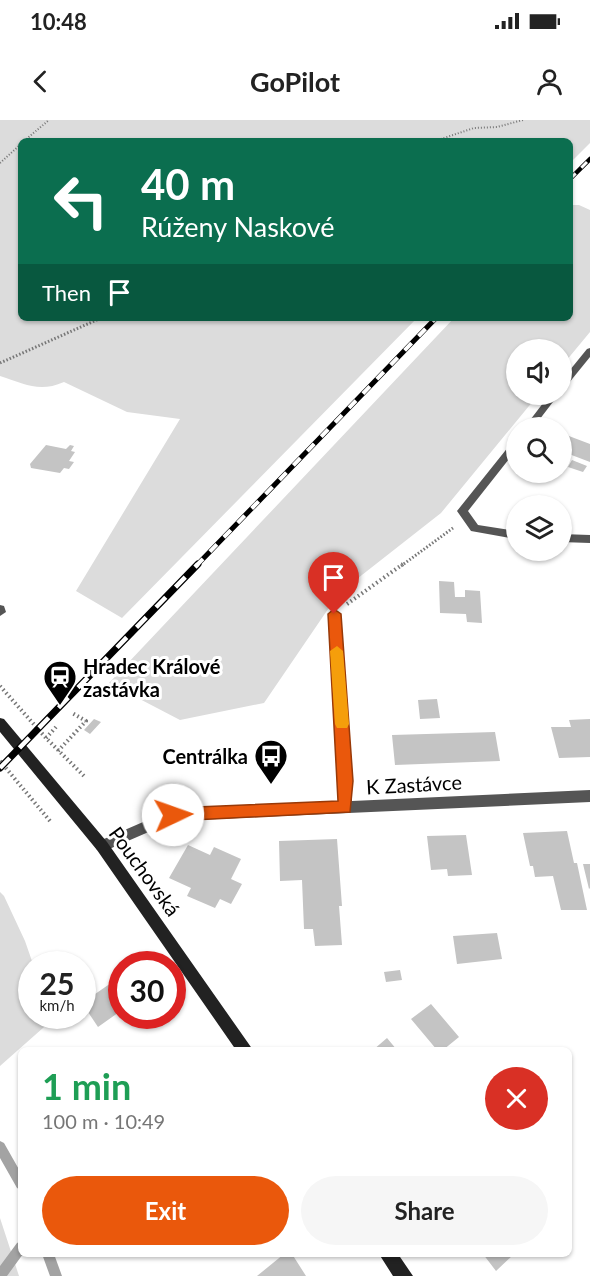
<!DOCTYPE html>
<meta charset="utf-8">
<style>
:root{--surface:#fff;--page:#f6f6f6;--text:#222;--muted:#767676;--accent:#ea580c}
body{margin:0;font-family:Lato,sans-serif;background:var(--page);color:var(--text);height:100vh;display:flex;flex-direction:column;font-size:22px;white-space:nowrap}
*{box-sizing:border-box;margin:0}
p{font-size:20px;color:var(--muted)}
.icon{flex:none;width:33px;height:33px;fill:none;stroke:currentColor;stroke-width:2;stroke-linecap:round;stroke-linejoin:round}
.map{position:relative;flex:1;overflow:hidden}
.side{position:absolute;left:18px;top:927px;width:554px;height:210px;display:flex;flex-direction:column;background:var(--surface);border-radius:9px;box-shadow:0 2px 4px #0004}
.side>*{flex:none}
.guide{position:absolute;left:18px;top:18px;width:555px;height:183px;border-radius:9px;box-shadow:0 2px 4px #0004;background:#0b6e4f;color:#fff;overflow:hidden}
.buttons{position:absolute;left:506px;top:219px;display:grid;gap:12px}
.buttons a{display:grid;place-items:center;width:66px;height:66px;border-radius:50%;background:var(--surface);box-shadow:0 2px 4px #0004;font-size:30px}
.speed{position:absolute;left:18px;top:831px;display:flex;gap:12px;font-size:30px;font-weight:700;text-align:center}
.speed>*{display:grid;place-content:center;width:78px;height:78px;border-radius:50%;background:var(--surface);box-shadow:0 2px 4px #0004;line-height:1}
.speed small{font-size:15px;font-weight:400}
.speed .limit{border:9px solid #d22;background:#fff;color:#111}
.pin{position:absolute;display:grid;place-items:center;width:51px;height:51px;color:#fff;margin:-62px -26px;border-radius:50% 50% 50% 0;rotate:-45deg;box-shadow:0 0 6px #0007}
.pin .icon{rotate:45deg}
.me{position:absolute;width:66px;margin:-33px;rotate:87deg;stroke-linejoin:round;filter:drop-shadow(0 0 4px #0008)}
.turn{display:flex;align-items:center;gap:21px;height:126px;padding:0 24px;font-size:27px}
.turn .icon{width:78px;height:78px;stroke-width:2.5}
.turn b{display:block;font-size:42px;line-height:51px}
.then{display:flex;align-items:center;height:57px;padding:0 24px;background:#0003;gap:12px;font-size:22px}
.round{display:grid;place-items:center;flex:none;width:63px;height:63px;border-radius:32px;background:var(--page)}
.head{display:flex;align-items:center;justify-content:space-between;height:102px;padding:0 24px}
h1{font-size:36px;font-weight:700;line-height:45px;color:#1e9e55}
.cta{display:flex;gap:12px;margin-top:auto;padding:12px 24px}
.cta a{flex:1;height:69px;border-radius:36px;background:var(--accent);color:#fff;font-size:24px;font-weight:700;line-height:69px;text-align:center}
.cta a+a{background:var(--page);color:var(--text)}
.status{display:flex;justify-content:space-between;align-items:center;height:42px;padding:0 30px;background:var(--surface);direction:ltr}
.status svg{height:16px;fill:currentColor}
header{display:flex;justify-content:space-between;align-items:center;height:78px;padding:0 24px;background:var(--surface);font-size:27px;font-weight:700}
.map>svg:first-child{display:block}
</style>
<div class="status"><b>10:48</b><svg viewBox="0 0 49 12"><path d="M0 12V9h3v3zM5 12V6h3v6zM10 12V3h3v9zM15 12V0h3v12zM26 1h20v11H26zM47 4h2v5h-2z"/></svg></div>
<header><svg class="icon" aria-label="back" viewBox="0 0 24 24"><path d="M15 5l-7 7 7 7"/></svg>GoPilot<svg class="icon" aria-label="person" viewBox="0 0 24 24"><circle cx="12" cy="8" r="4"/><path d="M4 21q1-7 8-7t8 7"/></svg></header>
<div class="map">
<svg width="590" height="1156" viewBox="0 0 590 1156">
<rect width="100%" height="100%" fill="#fff"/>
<path fill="#dcdcdc" d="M0,0H590V23L570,43V21H21V198H417L122,498L76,471L180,299L127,292L64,262C39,273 25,264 0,256Z
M570,85H579L590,90V212L561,247V230H516V274L538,275L441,393L339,473L264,583L180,600L109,563L454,198H570Z
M0,772L4,776L25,821L33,844L32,896H50L52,900L0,946Z
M0,1098L19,1156H0Z"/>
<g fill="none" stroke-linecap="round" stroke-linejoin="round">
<path fill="#a3a3a3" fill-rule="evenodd" d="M0,1021L4,1023L21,1053V1070L17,1068L0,1038Z
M21,1121V1134H23L7,1156H0V1146L17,1123Z
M42,1134H54L62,1156H50Z"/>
</g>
<path fill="#c4c4c4" d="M561,313L590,324V342L561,331Z
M46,325L66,329L70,325L74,326L71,331L75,332L69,341L74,342L69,349L64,348L60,353L31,348L30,344Z
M572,340L587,346L583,352L568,347Z
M439,461L454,462L455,477H465V470L480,471L482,503L467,502L466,494L440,493Z
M437,579L440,598L420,599L418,580Z
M94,599L101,602L90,614L84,610Z
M590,599V637L559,638L551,607H571L569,600Z
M495,612L500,641L395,645L392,615Z
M567,711L574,743H577L587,790H561L553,756L535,757L533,746H530L523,713Z
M466,715L472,755L448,756L447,749L431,750L427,716Z
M337,719L342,786H339L342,825L315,826L313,809H304L302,760L280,761L279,721Z
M188,725L210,735L214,727L241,739L231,759L242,764L231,784L220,779L215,788L187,776L191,768L169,758Z
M583,744H590V768L589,769Z
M497,813L502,839L457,844L453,816Z
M400,850L402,860L386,862L384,852Z
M114,861L122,872V890L98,907L82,883Z
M431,884L459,917L443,930H437L411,899Z
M387,918L397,930H373Z
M284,1134H292L306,1156H257Z
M483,1134H514L496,1151Z"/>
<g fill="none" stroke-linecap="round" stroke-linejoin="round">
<path stroke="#777" stroke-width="2" stroke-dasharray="1 2" stroke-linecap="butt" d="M24,21L49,0
M435,21L474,8L497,7L523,0
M0,43L21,24"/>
<path stroke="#777" stroke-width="3" stroke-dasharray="1.5 2" stroke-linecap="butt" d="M0,243L101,198
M401,446L453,408"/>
<path stroke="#777" stroke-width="4" stroke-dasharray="1.5 3" stroke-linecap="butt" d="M347,484L403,444
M0,566L46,618L84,656
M46,618L56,607
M58,631L86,601L72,593
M0,641L50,701"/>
<path fill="#555" fill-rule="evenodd" d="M0,485L4,486L6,492L0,496Z"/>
<path fill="#555" fill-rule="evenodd" d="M590,228V237L564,269L561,270V261L587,229Z
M550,274H559L533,308H524Z
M516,320V330L468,391L478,405L516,411V419L471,411L457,391L513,321Z
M561,414L590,415V423L561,422Z
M334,490L340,494L352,661V681L590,670V682L174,701L107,730L102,732L97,730L95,726L97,722L173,689L339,682L340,661L328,494Z"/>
<path fill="#222" fill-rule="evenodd" d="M0,598L4,599L107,722L253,930H236L97,730L0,612Z
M379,1134H398L413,1156H393Z"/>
<defs>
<path id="rail-far2" d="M570,59L590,39"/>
<path id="rail-far1" d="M196,446L436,198"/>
<path id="rail" d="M0,648L198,444"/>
</defs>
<use href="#rail-far2" stroke="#000" stroke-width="4.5"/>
<use href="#rail-far1" stroke="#000" stroke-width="5"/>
<use href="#rail" stroke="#000" stroke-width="7"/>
<use href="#rail-far2" stroke="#fff" stroke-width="3" stroke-dasharray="8" stroke-linecap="butt"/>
<use href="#rail-far1" stroke="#fff" stroke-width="4" stroke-dasharray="10" stroke-linecap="butt"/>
<use href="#rail" stroke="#fff" stroke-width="4.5" stroke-dasharray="14" stroke-linecap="butt"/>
</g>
<path fill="#ea580c" stroke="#983908" stroke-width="1.5" d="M334,489L341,494L353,661L350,692L173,701L168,700L165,695L168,690L173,688L338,681L328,494Z"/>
<path fill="#f59e0b" d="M337,526L343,531L349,604L347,608H337L335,604L330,531Z"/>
<defs>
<symbol id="station-pin" viewBox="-11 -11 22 30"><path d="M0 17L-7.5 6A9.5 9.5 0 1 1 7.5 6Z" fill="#000" stroke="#fff"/><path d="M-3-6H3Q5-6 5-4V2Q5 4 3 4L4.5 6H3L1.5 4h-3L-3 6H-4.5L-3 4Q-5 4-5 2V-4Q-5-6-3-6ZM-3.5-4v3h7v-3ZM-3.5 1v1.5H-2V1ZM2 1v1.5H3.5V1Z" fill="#fff"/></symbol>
<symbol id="bus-pin" viewBox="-11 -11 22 30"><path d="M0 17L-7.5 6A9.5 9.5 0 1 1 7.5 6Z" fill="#000" stroke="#fff"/><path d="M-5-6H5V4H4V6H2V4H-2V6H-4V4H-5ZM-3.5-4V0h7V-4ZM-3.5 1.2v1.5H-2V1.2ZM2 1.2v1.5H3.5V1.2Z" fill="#fff"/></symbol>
</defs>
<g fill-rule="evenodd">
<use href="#station-pin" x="41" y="538" width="38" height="52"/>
<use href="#bus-pin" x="252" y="617" width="38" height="52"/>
</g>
<g text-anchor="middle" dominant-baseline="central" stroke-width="6" stroke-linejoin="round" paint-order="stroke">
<g font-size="20" font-weight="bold" fill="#000" stroke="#fff" text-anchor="start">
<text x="83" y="546">Hradec Králové<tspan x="83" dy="23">zastávka</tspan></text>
<text x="248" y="636" text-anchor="end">Centrálka</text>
</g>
<g font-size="20" fill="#000" stroke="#fff">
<text transform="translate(414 664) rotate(-3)">K Zastávce</text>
<text transform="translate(145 751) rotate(54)">Pouchovská</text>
</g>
</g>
</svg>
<div class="buttons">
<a><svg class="icon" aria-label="sound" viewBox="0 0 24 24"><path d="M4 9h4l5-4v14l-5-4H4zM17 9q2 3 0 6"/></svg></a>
<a><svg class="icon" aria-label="search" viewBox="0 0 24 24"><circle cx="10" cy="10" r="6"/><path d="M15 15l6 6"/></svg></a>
<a><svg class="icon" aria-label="layers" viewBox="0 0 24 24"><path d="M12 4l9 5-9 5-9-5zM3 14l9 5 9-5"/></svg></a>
</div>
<div class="speed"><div>25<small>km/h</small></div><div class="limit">30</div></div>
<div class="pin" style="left:334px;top:494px;background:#d93025"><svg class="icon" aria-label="arrive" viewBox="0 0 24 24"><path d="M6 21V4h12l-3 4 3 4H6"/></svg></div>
<svg class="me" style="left:173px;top:695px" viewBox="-20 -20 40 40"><circle r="19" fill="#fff"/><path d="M0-13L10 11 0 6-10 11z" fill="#ea580c"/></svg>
<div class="guide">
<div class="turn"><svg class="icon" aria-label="left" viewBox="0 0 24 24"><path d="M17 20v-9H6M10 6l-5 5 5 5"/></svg><div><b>40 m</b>Rúženy Naskové</div></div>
<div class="then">Then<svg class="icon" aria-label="arrive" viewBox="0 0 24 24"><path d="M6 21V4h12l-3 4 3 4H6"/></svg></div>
</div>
<section class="side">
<div class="head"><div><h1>1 min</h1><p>100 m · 10:49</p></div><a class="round" style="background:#d93025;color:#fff"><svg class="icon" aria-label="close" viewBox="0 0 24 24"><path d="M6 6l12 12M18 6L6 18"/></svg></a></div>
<div class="cta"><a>Exit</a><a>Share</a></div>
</section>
</div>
